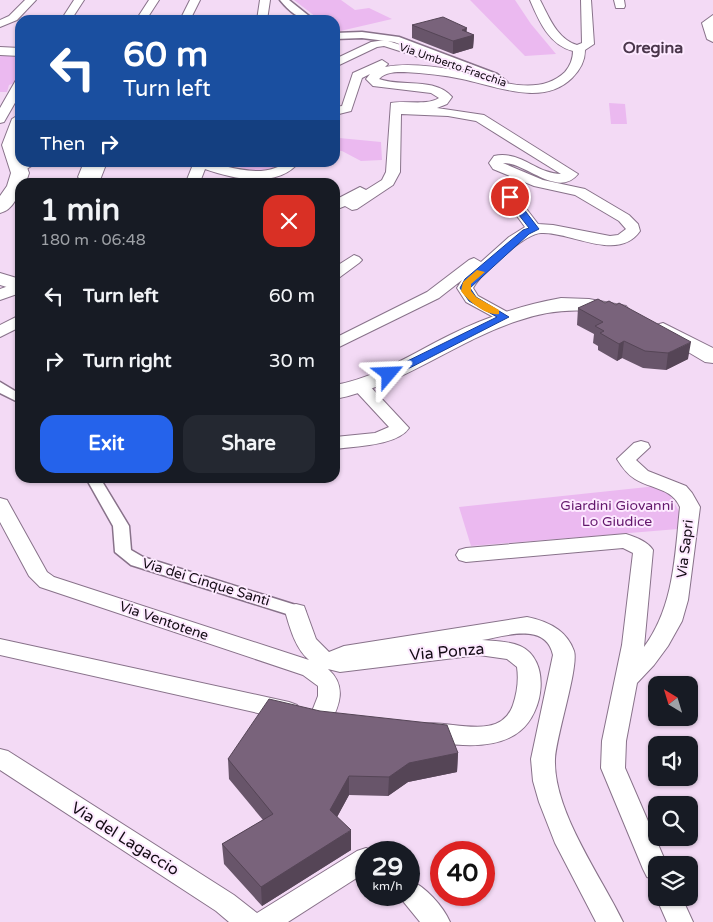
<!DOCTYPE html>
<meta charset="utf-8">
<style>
:root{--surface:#171b24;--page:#242831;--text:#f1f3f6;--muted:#9ea1a6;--accent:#2563eb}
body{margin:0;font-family:"Varela Round",sans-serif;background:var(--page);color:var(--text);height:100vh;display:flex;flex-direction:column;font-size:19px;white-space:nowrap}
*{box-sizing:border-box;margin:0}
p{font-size:16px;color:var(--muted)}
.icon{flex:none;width:28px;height:28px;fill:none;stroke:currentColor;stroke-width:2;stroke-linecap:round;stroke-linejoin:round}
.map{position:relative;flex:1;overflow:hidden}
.drawer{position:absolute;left:15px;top:178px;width:325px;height:305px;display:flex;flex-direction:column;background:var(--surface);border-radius:15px;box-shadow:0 1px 4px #0004}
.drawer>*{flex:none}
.top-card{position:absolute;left:15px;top:15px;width:325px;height:152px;border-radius:15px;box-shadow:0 1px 4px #0004;background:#1a4fa0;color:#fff;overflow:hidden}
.needle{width:32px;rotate:322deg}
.controls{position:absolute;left:648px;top:676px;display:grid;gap:10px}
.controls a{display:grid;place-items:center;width:50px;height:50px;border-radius:10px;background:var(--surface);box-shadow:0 1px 4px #0004;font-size:25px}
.speed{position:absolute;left:355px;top:841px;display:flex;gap:10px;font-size:25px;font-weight:700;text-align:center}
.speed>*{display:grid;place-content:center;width:65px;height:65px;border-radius:50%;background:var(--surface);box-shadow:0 1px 4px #0004;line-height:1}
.speed small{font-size:12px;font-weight:400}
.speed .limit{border:8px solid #d22;background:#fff;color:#111}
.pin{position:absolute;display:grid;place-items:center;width:42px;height:42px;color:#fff;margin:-21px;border:2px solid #fff;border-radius:50%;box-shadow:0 1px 5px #0007}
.me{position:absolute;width:55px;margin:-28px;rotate:64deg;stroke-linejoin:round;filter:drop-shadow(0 0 4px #0008)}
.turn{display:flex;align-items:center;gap:18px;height:105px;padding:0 25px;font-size:22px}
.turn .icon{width:65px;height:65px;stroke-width:2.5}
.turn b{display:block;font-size:35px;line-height:42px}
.then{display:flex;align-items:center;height:48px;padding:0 25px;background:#0003;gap:10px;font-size:19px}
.round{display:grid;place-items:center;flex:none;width:52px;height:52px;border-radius:15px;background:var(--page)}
.summary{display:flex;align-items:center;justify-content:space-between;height:85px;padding:0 25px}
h1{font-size:30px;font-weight:800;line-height:38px}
.cta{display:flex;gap:10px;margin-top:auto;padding:10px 25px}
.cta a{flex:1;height:58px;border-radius:15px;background:var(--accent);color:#fff;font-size:20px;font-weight:800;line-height:58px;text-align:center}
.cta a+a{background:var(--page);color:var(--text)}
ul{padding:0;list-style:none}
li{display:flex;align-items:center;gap:15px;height:65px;padding:0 25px}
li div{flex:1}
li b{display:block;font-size:19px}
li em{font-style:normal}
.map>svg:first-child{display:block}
</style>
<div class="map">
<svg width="713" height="922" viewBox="0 0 713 922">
<rect width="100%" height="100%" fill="#f3daf5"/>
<path fill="#ebb9f0" d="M294,0H341L355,10L369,8L392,19L336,32L335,20H320Z
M470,0H515L531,24L556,54L525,56Z
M0,55L20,57V81L9,85L7,92H0Z
M609,103L625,104L627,124H611Z
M339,138L381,142L382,160L361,161L342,151H335Z
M230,163H282C267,174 246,172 230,163Z
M657,486L669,493L683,519L678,529L471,546L459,507Z"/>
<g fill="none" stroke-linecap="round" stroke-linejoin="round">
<defs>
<path id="pedestrian" d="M280,0H289L314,20C299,20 289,11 280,0Z
M362,32L399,37L497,74L507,82L499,84L491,78L394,42L362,38L335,39V33Z
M0,382L20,394V403L0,393Z
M86,478H100L129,526L131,550L143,557L302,607L305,611L302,615H290L131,565L115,552L113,526Z"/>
<path id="minor" d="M25,0H36L17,20L0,27V20L9,16Z
M74,0H84L71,20H61Z
M149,0H159L146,20H136Z
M190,0H200L190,20H180Z
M260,0H270L267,20H257Z
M530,0H540C549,17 557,39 577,45L582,43L581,0H591L594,44L585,50C585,61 580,70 572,78C543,107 496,86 462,79C443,75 424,73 404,72C396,72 385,72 379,79C401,87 435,77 452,97L447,104L437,108L484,115L578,174C558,199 525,162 503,163L543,180L585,189L629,215L638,224L640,231C618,263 570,231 541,233C525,233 481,274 473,288L478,296L511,314L513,317L511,320H499L466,302L457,288L462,280L439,298L335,349V338L427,292L469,260L474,258L481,262L509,237L525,227L503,197L505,194H515L538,224L553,225L610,236L618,235L626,229L619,221L575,195L534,186L493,169L489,163L494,156C520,150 537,174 561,174L476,121L448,116L401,114L400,172L393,185L357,209L352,210L345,206L335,210V200L360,187L366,190L382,180L386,172L391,103C406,100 426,106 439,98L431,93L373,86L366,79L370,74L362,78L351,111L335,115V107L342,106L353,73L382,60L388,64L385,67C408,63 432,66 454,70C488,77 536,100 565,72C570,66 573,59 573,51C549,45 539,21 530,0Z
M614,0H624L625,6L624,8H616Z
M713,15V42L707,39L702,23Z
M385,40L464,65L466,67L464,69H456L384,46L377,47L335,67V59L371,42Z
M20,79V94L4,122L0,123V108L16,80Z
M20,162H38L25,170H15L13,167Z
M84,162H107L100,180C91,182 84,185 78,177Z
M194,162C217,162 238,172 261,171C277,170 283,162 299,162C278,189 233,179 205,169L200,182H186Z
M354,255L359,257L362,260L359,263L340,277L335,279V267Z
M20,282V293L0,300V289Z
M20,315V327L0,337V325Z
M361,382L367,383L409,428C397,446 355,446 335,449V437L375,433L389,427L352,387L355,383Z
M641,441L648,443L650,447L636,460L648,471L686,486L692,493L700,507L688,600L682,621L668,646L654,665L637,683L626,741L625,768L667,865H656V880L647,877L643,869L601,768L602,741L622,645L633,553L623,548L466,562L459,560L456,555L459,550L466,548L626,534C636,537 648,542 653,550L644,647C674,607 675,555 680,507C672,488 651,489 635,479C627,474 622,467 617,459L634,443Z
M0,498L7,500L47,572L54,577L309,660C295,648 290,628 285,611L288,606L296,604L304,606L316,639L329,652L344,646L527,617C547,621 567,630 574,651C579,667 556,736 555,759C553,811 601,876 623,922H596L555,843L539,802L533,781L531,759L553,655C546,622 505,636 482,640C494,641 509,641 520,646C551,660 544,712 520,731C495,752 446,746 417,737L413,731L417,725C444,716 499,745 513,705C517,693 519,680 517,667L507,659L479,655L340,672L328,669C347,686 340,705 329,725L321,728L313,725L309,719L318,696V686L303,675L40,587L29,576L0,522Z
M0,639L289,702L297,705L301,711L297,717L289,720L0,655Z
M0,749L8,751L234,895L257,913L357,851L366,848L376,852H366V872L288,922H229L216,911L0,770Z
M409,880C425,886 443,906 450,922H420L398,895H409Z
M656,897L682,898L693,922H667Z"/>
<path id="tertiary" d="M0,47L20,48V56L0,55Z
M20,114V162H25L29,173L26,182H20C20,195 13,210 0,213V196L7,186L11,173L2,145L12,119Z
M0,273L20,279V291L0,285Z
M561,298L589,299L626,306L629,310L626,314C613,317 601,312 589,311C564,309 540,313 517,321C454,342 401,386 335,399V385C376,378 413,353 450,335C486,317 522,305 561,298Z
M663,323L713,348V363L705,362L656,333L653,329L656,325Z"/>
</defs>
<use href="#pedestrian" stroke="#88728a" stroke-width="3"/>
<use href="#minor" stroke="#88728a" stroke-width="2"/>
<use href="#tertiary" stroke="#88728a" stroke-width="2"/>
<use href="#pedestrian" fill="#fff" fill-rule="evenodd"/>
<use href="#minor" fill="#fff" fill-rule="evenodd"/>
<use href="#tertiary" fill="#fff" fill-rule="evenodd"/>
</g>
<path fill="#68556a" d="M412,25L466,32L474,35L473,48L453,54L412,38Z
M578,308L688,359L666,370L643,368L622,358L617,361L598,350V346L593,343L594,334L577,325Z
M458,753L457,772L408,782L388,796L349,795L337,817L351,850L262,906L224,864L222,844L263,820L229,779L228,759Z"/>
<path fill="#554556" d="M467,28L466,37L474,35L473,48L453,54V41L462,30Z
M624,341L622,358L617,361L619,344Z
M691,342L688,359L666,370L668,353Z
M458,753L457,772L408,782L388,796L389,777L409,763Z
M349,776V795L330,830V810Z
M351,830V850L262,906L261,887Z"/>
<path fill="#79637b" stroke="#554556" d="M443,17L467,28L462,30L474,35L453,41L412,25Z
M598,299L605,303L609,301L616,305L619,303L691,342L668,353L645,351L624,341L619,344L600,333L604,331L595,326L603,322L578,308Z
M269,699L320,711L447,725L458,753L409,763L389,777L349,776L330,810L351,830L261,887L222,844L273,814L228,759Z"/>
<path fill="#2563eb" stroke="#184099" d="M507,195H513L539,229L529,234L470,288L476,297L509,317L392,377H385V372L497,317L469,301L460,288L465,279L523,230L529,228L505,197Z"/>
<path fill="#f59e0b" d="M477,270L485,272L471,284V291L476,297L499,310V314C486,316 468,301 461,291L463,282Z"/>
<g text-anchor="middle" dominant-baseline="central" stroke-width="4" stroke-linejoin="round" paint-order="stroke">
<g font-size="11" fill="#130b14" stroke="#fde9ff">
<text transform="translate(453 65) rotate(19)">Via Umberto Fracchia</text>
</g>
<g font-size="14" fill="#63176c" stroke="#fde9ff">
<text x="617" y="505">Giardini Giovanni<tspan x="617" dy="16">Lo Giudice</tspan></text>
</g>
<g font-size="14" fill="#130b14" stroke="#fde9ff">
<text transform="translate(685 549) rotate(-83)">Via Sapri</text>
<text transform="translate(206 582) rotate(17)">Via dei Cinque Santi</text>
<text transform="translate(164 621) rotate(19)">Via Ventotene</text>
</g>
<g font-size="16" font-weight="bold" fill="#4a364b" stroke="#fde9ff">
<text x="653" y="48">Oregina</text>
</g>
<g font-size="16" fill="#130b14" stroke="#fde9ff">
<text transform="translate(447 652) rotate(-5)">Via Ponza</text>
<text transform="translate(125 839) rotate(32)">Via del Lagaccio</text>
</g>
</g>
</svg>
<div class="controls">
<a><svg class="needle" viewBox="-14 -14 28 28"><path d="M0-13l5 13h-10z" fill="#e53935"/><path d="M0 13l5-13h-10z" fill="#9ea1a6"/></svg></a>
<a><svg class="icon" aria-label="sound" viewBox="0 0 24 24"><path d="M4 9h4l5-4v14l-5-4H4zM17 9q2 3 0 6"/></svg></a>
<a><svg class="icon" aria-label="search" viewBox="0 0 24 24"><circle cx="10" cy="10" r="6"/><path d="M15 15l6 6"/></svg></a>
<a><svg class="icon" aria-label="layers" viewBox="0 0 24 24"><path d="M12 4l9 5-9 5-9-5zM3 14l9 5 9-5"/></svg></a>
</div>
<div class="speed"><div>29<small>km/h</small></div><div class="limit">40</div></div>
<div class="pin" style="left:510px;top:197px;background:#d93025"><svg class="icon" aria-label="arrive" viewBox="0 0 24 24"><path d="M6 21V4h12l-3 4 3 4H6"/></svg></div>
<svg class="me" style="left:389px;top:374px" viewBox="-20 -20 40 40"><path d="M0-17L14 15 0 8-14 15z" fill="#2563eb" stroke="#fff" stroke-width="4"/></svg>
<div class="top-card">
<div class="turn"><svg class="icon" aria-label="left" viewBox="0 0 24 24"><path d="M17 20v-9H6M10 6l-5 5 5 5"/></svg><div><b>60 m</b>Turn left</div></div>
<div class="then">Then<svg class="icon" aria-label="right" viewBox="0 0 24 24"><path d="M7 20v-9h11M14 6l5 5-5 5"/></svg></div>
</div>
<section class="drawer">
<div class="summary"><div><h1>1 min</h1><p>180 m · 06:48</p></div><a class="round" style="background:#d93025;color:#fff"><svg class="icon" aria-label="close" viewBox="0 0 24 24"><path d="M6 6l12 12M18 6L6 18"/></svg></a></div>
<ul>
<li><svg class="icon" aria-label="left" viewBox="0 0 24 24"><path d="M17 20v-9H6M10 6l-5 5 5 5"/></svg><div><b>Turn left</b></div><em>60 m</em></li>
<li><svg class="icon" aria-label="right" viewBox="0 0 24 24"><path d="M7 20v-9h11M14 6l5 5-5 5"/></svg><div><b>Turn right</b></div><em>30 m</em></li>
</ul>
<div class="cta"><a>Exit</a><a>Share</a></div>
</section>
</div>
